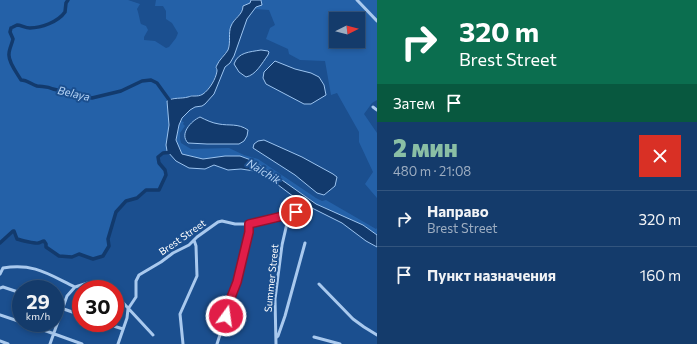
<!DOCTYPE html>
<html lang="ru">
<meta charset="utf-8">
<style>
:root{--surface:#143b6b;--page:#1d4271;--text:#f1f3f6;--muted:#9dadc1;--line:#33557e;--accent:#8abfa5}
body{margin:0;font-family:Commissioner,sans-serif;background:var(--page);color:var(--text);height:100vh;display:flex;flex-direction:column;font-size:15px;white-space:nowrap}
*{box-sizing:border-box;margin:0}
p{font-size:13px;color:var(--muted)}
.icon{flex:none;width:22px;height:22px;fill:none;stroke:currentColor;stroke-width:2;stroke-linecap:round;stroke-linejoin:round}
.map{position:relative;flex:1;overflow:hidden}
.drawer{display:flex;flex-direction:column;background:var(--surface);width:320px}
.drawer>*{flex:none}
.guide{background:#0b6e4f;color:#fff;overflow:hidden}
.needle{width:26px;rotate:84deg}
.tools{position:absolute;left:329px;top:12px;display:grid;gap:8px}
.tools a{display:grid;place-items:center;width:36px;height:36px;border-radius:0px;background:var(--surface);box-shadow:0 2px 6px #0003,0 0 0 1px var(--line);font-size:20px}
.speed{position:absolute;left:12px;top:280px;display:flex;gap:8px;font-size:20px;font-weight:700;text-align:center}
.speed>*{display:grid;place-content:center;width:52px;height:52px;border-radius:50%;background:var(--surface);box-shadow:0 2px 6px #0003,0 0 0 1px var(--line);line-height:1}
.speed small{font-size:10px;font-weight:400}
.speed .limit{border:6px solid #d22;background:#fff;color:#111}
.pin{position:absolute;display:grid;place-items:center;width:34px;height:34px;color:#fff;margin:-17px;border:2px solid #fff;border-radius:50%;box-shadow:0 1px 4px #0007}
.me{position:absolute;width:44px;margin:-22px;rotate:14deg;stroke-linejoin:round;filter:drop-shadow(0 0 3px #0008)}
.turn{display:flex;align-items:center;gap:14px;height:84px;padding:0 16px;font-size:18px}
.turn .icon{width:52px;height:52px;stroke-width:2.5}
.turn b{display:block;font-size:28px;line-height:34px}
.then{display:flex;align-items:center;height:38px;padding:0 16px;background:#0003;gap:8px;font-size:15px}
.round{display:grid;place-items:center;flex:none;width:42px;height:42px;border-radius:0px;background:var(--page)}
.head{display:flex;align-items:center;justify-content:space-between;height:68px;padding:0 16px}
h1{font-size:24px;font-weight:800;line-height:30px;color:var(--accent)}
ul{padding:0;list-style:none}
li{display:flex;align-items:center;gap:12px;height:56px;padding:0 16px;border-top:1px solid var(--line)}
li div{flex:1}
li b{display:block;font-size:15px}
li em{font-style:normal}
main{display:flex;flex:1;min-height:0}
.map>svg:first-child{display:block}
</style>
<main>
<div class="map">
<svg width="377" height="344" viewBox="0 0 377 344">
<rect width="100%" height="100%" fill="#1b4f8f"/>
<path fill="#2461a8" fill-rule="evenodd" d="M0,0H128L140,4L137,9C139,14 140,22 141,24L146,26L148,30L144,37V40L155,41L166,48L169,47L176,38L178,33L172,23L166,19V11L163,6H155L156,0H251L250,3L243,9L241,13L234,20L230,28L229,43L228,50L224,54L217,65V71L215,77L208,89L203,94L198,96L193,95L188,98H173L167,101L169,125L166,145L169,153H163L158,157C159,166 165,167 166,175L161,183V188L157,191L146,190L137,198L126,201L116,212L108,239L109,246L103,256L93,259L79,254L72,257L59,256L46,247V244L44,241C42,241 40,243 38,243C36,244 20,240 17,239L14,231H13L0,243Z
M261,0H377V100L372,103L364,114L377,133V198L365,184L373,172L359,142V132L337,93L331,95L325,61L300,60L289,54L288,49L266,39L270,28L275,25L269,10L255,9L256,7L262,5ZM336,19H358V41H336Z
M181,121L184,122L183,124L185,126L180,133V139L181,143L191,149L229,148L244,155L258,159L316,198L322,201L326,200L376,229L377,228V235L363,225L316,204L272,173L251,160L240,156H225L203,159L182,154C176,141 174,135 181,121Z"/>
<path fill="#123a6d" stroke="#9cc4f0" d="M251,0H261L262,5L256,7L247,19L234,56L230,63L225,67L214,94L205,104L202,106L195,107L190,110L182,118L179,125L176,140L182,154L203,159L225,156H240L251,160L272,173L316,204L363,225L377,235V247L366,241L342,223L302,203L261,172L241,169L228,170L214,165L205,169L189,168L176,161L167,151L166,145L169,125L167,101C174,97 181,99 188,97C192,96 190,96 194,96C197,96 200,96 203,94C209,90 216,79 217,71C217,67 215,69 217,65C219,60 225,55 228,50C231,42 228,33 231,26C234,18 243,15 243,6L250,3Z
M261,50L268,51L269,52L268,55C262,63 256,75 246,77L239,72L234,64C238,52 250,52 261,50Z
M275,61L295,69L311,73L319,77L324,85L326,95L311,104H304L266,84L263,78L264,72Z
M200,117C206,120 212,123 219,124C229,126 238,123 248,130L247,136L244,141L239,144H207L188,143C179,134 191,121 200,117Z
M264,140L302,157L333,174L337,177L335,186L324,195L317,193L295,175L253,148L254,144L258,141Z"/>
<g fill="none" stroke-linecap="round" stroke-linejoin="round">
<path stroke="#123a6d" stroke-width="3.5" d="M13,27L17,25C21,25 25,28 30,28C41,28 58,22 65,12L66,3L68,0
M11,28L10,32L13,39C12,44 9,49 9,54C8,62 17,73 21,80C27,80 31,84 37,86C43,87 47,86 53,89L92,98L121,91L142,81L151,80L157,83L170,101
M0,243L13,231H14L17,239C20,240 36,244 38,243C40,243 42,241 44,241L46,244V247L59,256L72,257L79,254L93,259L103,256L109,246L108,239L116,212L126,201L137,198L146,190H159L166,175L165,170L159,163L158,157L163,153L173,152"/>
<path stroke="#a9c9ee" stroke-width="3" d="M357,0L377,21
M373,107L377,110
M0,274L3,268C34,263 48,274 75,287L88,283L101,282L109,289
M319,284L353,319L364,327L377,335
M0,288L3,287L21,293
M115,294L153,335
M55,306L81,315
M0,315L21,322
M24,323L82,344
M104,323L123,329
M314,337L340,344
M276,338L278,336L285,316L305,243
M0,341L8,344
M50,344L67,296L75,287
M118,344L127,318L128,309L136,297V281L139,275L161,262L173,253L189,245L197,237L218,222L222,221L235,224H247L287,215L296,212
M183,344L180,314L197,276L196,246L194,240
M217,344L226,316L228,304L237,283L249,232V224
M276,344L275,299L282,245L288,219L287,215"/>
</g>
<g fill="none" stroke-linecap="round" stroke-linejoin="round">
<defs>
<path id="route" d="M226,316L230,300L237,282L249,232V224L287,215L296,212"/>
</defs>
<use href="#route" stroke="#92132f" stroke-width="10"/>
<use href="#route" stroke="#e11d48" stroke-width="7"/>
</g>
<g text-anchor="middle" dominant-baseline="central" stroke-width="4" stroke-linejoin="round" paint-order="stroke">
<g font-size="10" fill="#fff" stroke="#1b4f8f">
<text transform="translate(182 237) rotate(-35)">Brest Street</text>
<text transform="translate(271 278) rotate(-84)">Summer Street</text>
</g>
<g font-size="11" font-style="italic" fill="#b5d3f5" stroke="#1b4f8f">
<text transform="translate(74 93) rotate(13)">Belaya</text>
<text transform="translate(264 171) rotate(31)">Nalchik</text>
</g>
</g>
</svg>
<div class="tools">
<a><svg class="needle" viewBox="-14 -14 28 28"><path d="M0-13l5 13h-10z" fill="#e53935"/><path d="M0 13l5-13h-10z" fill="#9dadc1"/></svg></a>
</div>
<div class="speed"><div>29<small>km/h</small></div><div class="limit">30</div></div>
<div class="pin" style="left:296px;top:212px;background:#d93025"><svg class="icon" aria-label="arrive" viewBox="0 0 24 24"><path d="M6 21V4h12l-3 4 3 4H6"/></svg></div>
<svg class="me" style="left:226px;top:316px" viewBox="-20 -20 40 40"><circle r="17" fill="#e11d48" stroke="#fff" stroke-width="3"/><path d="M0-11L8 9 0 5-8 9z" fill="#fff"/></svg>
</div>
<section class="drawer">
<div class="guide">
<div class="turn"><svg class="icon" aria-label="right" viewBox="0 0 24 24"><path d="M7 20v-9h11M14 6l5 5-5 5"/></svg><div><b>320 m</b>Brest Street</div></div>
<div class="then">Затем<svg class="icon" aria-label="arrive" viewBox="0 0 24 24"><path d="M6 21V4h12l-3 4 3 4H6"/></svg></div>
</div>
<div class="head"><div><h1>2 мин</h1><p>480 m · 21:08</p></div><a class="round" style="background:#d93025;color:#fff"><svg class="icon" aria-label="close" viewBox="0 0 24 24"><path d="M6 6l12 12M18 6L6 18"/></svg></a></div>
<ul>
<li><svg class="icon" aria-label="right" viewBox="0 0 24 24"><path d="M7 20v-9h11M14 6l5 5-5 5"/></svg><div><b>Направо</b><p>Brest Street</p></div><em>320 m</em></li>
<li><svg class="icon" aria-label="arrive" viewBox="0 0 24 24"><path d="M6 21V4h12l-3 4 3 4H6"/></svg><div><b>Пункт назначения</b></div><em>160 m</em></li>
</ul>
</section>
</main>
